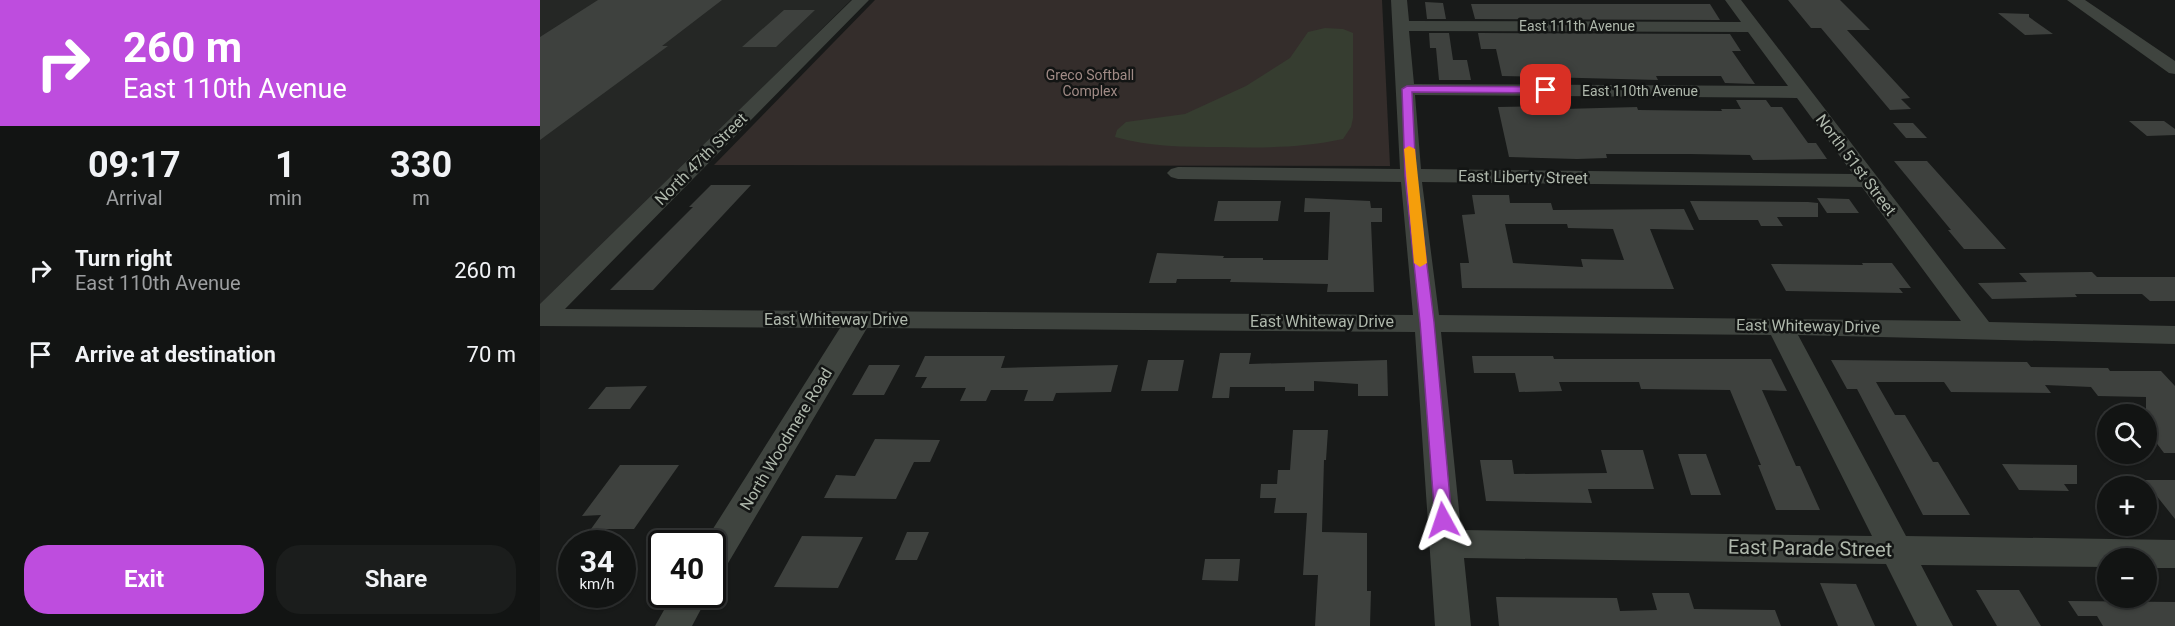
<!DOCTYPE html>
<meta charset="utf-8">
<style>
:root{--surface:#121413;--page:#1b1d1c;--text:#f1f3f6;--muted:#9c9ea0;--line:#313333;--accent:#be4dde}
body{margin:0;font-family:Roboto,sans-serif;background:var(--page);color:var(--text);height:100vh;display:flex;flex-direction:column;font-size:22px;white-space:nowrap}
*{box-sizing:border-box;margin:0}
p{font-size:20px;color:var(--muted)}
.icon{flex:none;width:33px;height:33px;fill:none;stroke:currentColor;stroke-width:2;stroke-linecap:round;stroke-linejoin:round}
.map{position:relative;flex:1;overflow:hidden}
.sheet{display:flex;flex-direction:column;background:var(--surface);width:540px}
.sheet>*{flex:none}
.guide{background:#be4dde;color:#fff;overflow:hidden}
.tools{position:absolute;left:1557px;top:404px;display:grid;gap:12px}
.tools a{display:grid;place-items:center;width:60px;height:60px;border-radius:50%;background:var(--surface);box-shadow:0 2px 4px #0004,0 0 0 2px var(--line);font-size:30px}
.speed{position:absolute;left:18px;top:530px;display:flex;gap:12px;font-size:30px;font-weight:700;text-align:center}
.speed>*{display:grid;place-content:center;width:78px;height:78px;border-radius:50%;background:var(--surface);box-shadow:0 2px 4px #0004,0 0 0 2px var(--line);line-height:1}
.speed small{font-size:15px;font-weight:400}
.speed .limit{border:3px solid #111;border-radius:9px;background:#fff;color:#111}
.pin{position:absolute;display:grid;place-items:center;width:51px;height:51px;color:#fff;margin:-26px;border-radius:12px;box-shadow:0 3px 9px #0006}
.me{position:absolute;width:66px;margin:-33px;rotate:355deg;stroke-linejoin:round;filter:drop-shadow(0 0 4px #0008)}
.turn{display:flex;align-items:center;gap:21px;height:126px;padding:0 24px;font-size:27px}
.turn .icon{width:78px;height:78px;stroke-width:2.5}
.turn b{display:block;font-size:42px;line-height:51px}
.eta{display:flex;justify-content:space-evenly;align-items:center;height:102px;text-align:center}
.eta b{font-size:36px;font-weight:700;line-height:42px}
.cta{display:flex;gap:12px;margin-top:auto;padding:12px 24px}
.cta a{flex:1;height:69px;border-radius:24px;background:var(--accent);color:#fff;font-size:24px;font-weight:700;line-height:69px;text-align:center}
.cta a+a{background:var(--page);color:var(--text)}
ul{padding:0;list-style:none}
li{display:flex;align-items:center;gap:18px;height:84px;padding:0 24px}
li div{flex:1}
li b{display:block;font-size:22px}
li em{font-style:normal}
main{display:flex;flex:1;min-height:0}
.map>svg:first-child{display:block}
</style>
<main>
<section class="sheet">
<div class="guide">
<div class="turn"><svg class="icon" aria-label="right" viewBox="0 0 24 24"><path d="M7 20v-9h11M14 6l5 5-5 5"/></svg><div><b>260 m</b>East 110th Avenue</div></div>
</div>
<div class="eta">
<div><b>09:17</b><p>Arrival</p></div>
<div><b>1</b><p>min</p></div>
<div><b>330</b><p>m</p></div>
</div>
<ul>
<li><svg class="icon" aria-label="right" viewBox="0 0 24 24"><path d="M7 20v-9h11M14 6l5 5-5 5"/></svg><div><b>Turn right</b><p>East 110th Avenue</p></div><em>260 m</em></li>
<li><svg class="icon" aria-label="arrive" viewBox="0 0 24 24"><path d="M6 21V4h12l-3 4 3 4H6"/></svg><div><b>Arrive at destination</b></div><em>70 m</em></li>
</ul>
<div class="cta"><a>Exit</a><a>Share</a></div>
</section>
<div class="map">
<svg width="1635" height="626" viewBox="0 0 1635 626">
<rect width="100%" height="100%" fill="#181a19"/>
<path fill="#252725" d="M0,0H311L3,305H0Z"/>
<path fill="#342d2b" d="M335,0H842L850,166L174,165Z"/>
<path fill="#363d30" d="M785,28L803,29L813,33V118L811,127L803,139C762,148 722,148 680,147C644,147 610,147 575,137L577,130L586,122L645,114L706,86L750,58L768,32Z"/>
<path fill="#3e413e" fill-rule="evenodd" d="M58,0H182L122,46H128L0,140V37Z
M1248,0H1300L1330,30H1307L1370,98L1361,99L1371,109L1350,110L1281,28H1271Z
M885,2L903,3L906,19H887Z
M931,4H1170L1180,20L935,19Z
M244,10H275L236,47H202Z
M1458,13L1489,14V17L1513,34L1485,35Z
M889,33H909L913,60H927L931,80H899L896,48H890Z
M938,33L1190,34L1201,51H1192L1215,84L1185,83L1181,76H1116L1118,80L962,76L956,49H941Z
M1196,100H1226L1231,107H1242L1268,143H1276L1287,159L1213,160L1210,155L1149,154H1066L1067,158L1037,159L969,157L958,107L1022,106L1023,109L1097,107L1098,110L1182,111L1181,109H1201Z
M1589,121H1624L1635,129V135L1607,136Z
M1353,123H1373L1387,138H1366Z
M1354,161H1387L1466,249H1424L1408,230H1411Z
M171,185H211L113,290H70L153,207H149Z
M932,195H969L970,203H1011L1013,210L1144,209L1154,230L1110,229L1134,289L922,288L920,263H929L922,215L935,214ZM965,224H1027L1028,228L1073,229L1084,260L1041,259L1043,267L973,263Z
M765,198L830,201L831,208H842V222H831L834,292H787L788,284L690,282L691,279H637L636,283H609L617,253L684,256L683,258H723V260H788L790,212H764Z
M1277,198L1309,199L1319,213H1287Z
M678,201H741L738,221H674Z
M1150,201L1268,202L1278,203V217H1237L1243,226H1221L1218,220H1159Z
M1322,263H1352L1371,288H1359L1363,293L1246,291L1231,264L1323,265Z
M1552,272L1557,277H1635V301H1610L1602,294H1535L1537,297L1452,299L1438,283L1487,282L1479,273Z
M680,353H711L709,364L847,360L848,396H818V384L774,381V391H745V387H690L689,398H672Z
M385,356H465L461,368L578,365L571,392L516,393L513,401H484L488,390H451L446,401H420L426,388H381L387,377H375Z
M932,356H1013L1014,359H1231L1247,391L1222,390L1256,466H1260L1280,510H1236L1218,465H1221L1190,390L1101,389L1099,382H1019L1022,391L979,392L975,373H934Z
M608,360H644L638,391H601Z
M1291,360L1487,362L1491,367L1568,368L1570,371H1621L1635,386V453H1624L1615,441H1606V397L1558,396L1551,387L1505,385L1511,393L1411,392L1404,382H1336L1355,415H1365L1393,462H1398L1430,515H1383L1317,389H1307Z
M329,365H360L344,395H312Z
M107,386L90,409H48L66,387Z
M753,430H788L786,460H784L782,532L827,533V591H831L830,626H775L778,575H763L767,513H734L736,498H720L721,484H737L738,470H750Z
M335,439L400,440L390,462H374L356,499L284,498L296,475L315,476Z
M1061,450H1103L1114,489H1048L1052,503L946,501L940,460H972L974,474L1067,473Z
M1138,454H1166L1181,495H1151Z
M1462,464L1537,465V484H1524L1529,491L1479,490Z
M80,465H139L94,529H51L61,515L42,516Z
M1604,480H1635V519Z
M367,532H389L377,560H355Z
M262,536L323,537L298,588L234,587Z
M665,559H700L698,581L662,580Z
M1280,583L1316,584L1335,626H1298Z
M1436,590H1479L1501,626H1457Z
M1112,593H1149L1154,609L1235,610L1241,626H959L956,597L1077,598L1080,611L1117,610Z
M1528,601L1635,602V626H1563L1557,616H1538Z"/>
<g fill="none" stroke-linecap="round" stroke-linejoin="round">
<path fill="#3f443f" fill-rule="evenodd" d="M312,0H329L25,309L873,315L861,182L638,179L631,177L627,173L631,169L638,167L860,169L851,0H867L869,21L1201,22L1185,0H1201L1449,322L1635,326V344L1258,335L1366,536L1635,540V568H1606V558H1568V567L1381,565L1413,626H1377L1346,564L924,558L931,626H895L875,332L327,328L184,570L172,574V543H164L300,328L0,326V304ZM869,31L1208,32L1248,86L874,84ZM875,95L1257,98L1313,174L881,169ZM882,182L1322,187L1421,321L899,315ZM901,332L1231,335L1332,536L921,530Z
M1527,0H1545L1635,61V74L1629,73Z
M133,594H169L152,626H115Z"/>
</g>
<path fill="#be4dde" stroke="#7c3290" stroke-width="1.5" d="M867,86L1006,87L1011,90L1006,93L872,92L876,176L894,322L912,520L909,526L903,528L897,526L895,520L880,322L865,176L862,89Z"/>
<path fill="#f59e0b" d="M869,146L875,149L887,263L880,267L874,263L864,149Z"/>
<g text-anchor="middle" dominant-baseline="central" stroke-width="5" stroke-linejoin="round" paint-order="stroke">
<g font-size="14" fill="#afb8ac" stroke="#131514">
<text x="1037" y="26">East 111th Avenue</text>
<text x="1100" y="91">East 110th Avenue</text>
</g>
<g font-size="14" fill="#a18b86" stroke="#131514">
<text x="550" y="75">Greco Softball<tspan x="550" dy="16">Complex</tspan></text>
</g>
<g font-size="16" fill="#afb8ac" stroke="#131514">
<text transform="translate(161 159) rotate(-45)">North 47th Street</text>
<text transform="translate(1316 165) rotate(53)">North 51st Street</text>
<text transform="translate(983 177) rotate(1)">East Liberty Street</text>
<text x="296" y="319">East Whiteway Drive</text>
<text x="782" y="321">East Whiteway Drive</text>
<text transform="translate(1268 326) rotate(1)">East Whiteway Drive</text>
<text transform="translate(246 439) rotate(-59)">North Woodmere Road</text>
</g>
<g font-size="20" fill="#afb8ac" stroke="#131514">
<text transform="translate(1270 548) rotate(1)">East Parade Street</text>
</g>
</g>
</svg>
<div class="tools">
<a><svg class="icon" aria-label="search" viewBox="0 0 24 24"><circle cx="10" cy="10" r="6"/><path d="M15 15l6 6"/></svg></a>
<a>+</a>
<a>−</a>
</div>
<div class="speed"><div>34<small>km/h</small></div><div class="limit">40</div></div>
<div class="pin" style="left:1006px;top:90px;background:#d93025"><svg class="icon" aria-label="arrive" viewBox="0 0 24 24"><path d="M6 21V4h12l-3 4 3 4H6"/></svg></div>
<svg class="me" style="left:903px;top:520px" viewBox="-20 -20 40 40"><path d="M0-17L14 15 0 8-14 15z" fill="#be4dde" stroke="#fff" stroke-width="4"/></svg>
</div>
</main>
